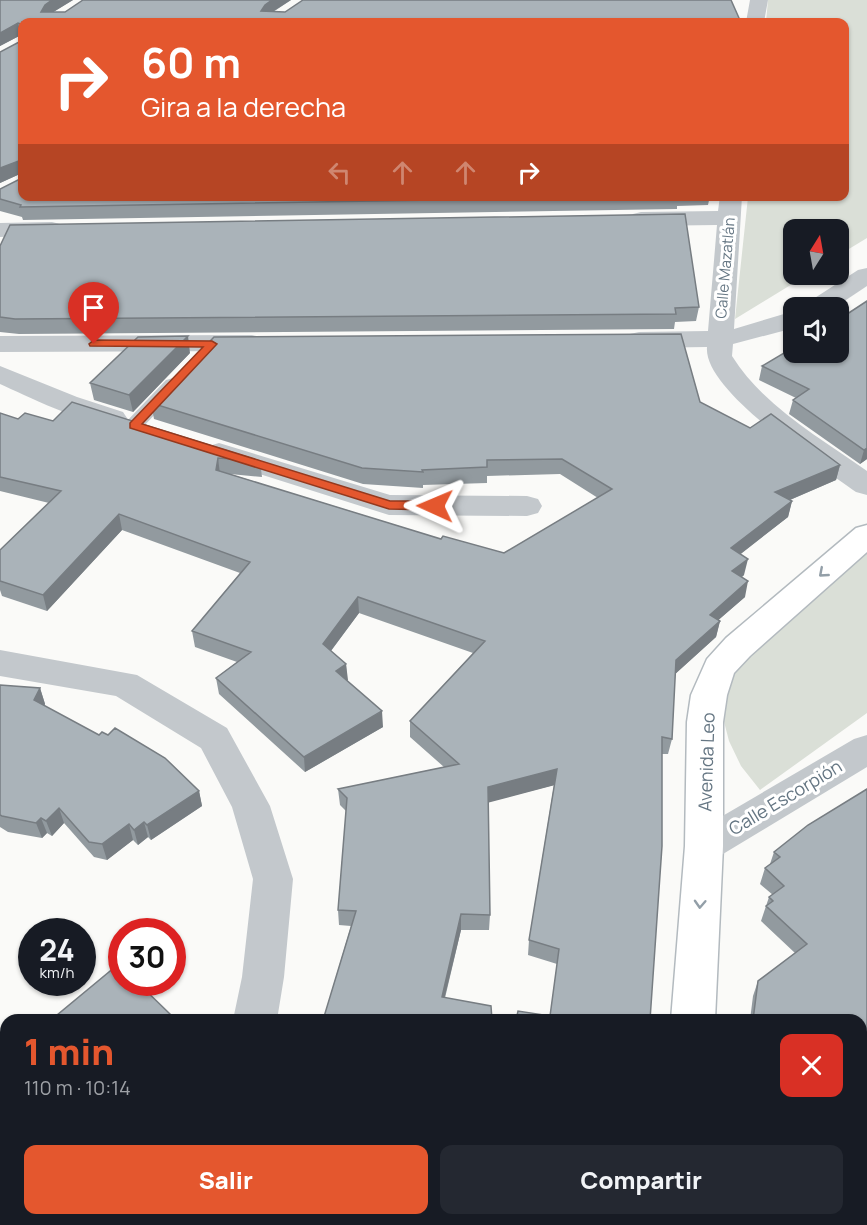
<!DOCTYPE html>
<html lang="es">
<meta charset="utf-8">
<style>
:root{--surface:#171b24;--page:#242831;--text:#f1f3f6;--muted:#9ea1a6;--accent:#e4572e}
body{margin:0;font-family:Manrope,sans-serif;background:var(--page);color:var(--text);height:100vh;display:flex;flex-direction:column;font-size:22px;white-space:nowrap}
*{box-sizing:border-box;margin:0}
p{font-size:20px;color:var(--muted)}
.icon{flex:none;width:33px;height:33px;fill:none;stroke:currentColor;stroke-width:2;stroke-linecap:round;stroke-linejoin:round}
.map{position:relative;flex:1;overflow:hidden}
.details{position:absolute;left:0px;top:1014px;width:867px;height:212px;display:flex;flex-direction:column;background:var(--surface);border-radius:18px 18px 0 0;box-shadow:0 2px 4px #0004}
.details>*{flex:none}
.guide{position:absolute;left:18px;top:18px;width:831px;height:183px;border-radius:12px;box-shadow:0 2px 4px #0004;background:#e4572e;color:#fff;overflow:hidden}
.needle{width:39px;rotate:11deg}
.buttons{position:absolute;left:783px;top:219px;display:grid;gap:12px}
.buttons a{display:grid;place-items:center;width:66px;height:66px;border-radius:12px;background:var(--surface);box-shadow:0 2px 4px #0004;font-size:30px}
.speed{position:absolute;left:18px;top:918px;display:flex;gap:12px;font-size:30px;font-weight:700;text-align:center}
.speed>*{display:grid;place-content:center;width:78px;height:78px;border-radius:50%;background:var(--surface);box-shadow:0 2px 4px #0004;line-height:1}
.speed small{font-size:15px;font-weight:400}
.speed .limit{border:9px solid #d22;background:#fff;color:#111}
.pin{position:absolute;display:grid;place-items:center;width:51px;height:51px;color:#fff;margin:-62px -26px;border-radius:50% 50% 50% 0;rotate:-45deg;box-shadow:0 0 6px #0007}
.pin .icon{rotate:45deg}
.me{position:absolute;width:66px;margin:-33px;rotate:271deg;stroke-linejoin:round;filter:drop-shadow(0 0 4px #0008)}
.turn{display:flex;align-items:center;gap:21px;height:126px;padding:0 24px;font-size:27px}
.turn .icon{width:78px;height:78px;stroke-width:2.5}
.turn b{display:block;font-size:42px;line-height:51px}
.lanes{display:flex;align-items:center;height:57px;padding:0 24px;background:#0003;justify-content:center;gap:30px;direction:ltr}
.lanes .off{opacity:.35}
.round{display:grid;place-items:center;flex:none;width:63px;height:63px;border-radius:12px;background:var(--page)}
.overview{display:flex;align-items:center;justify-content:space-between;height:102px;padding:0 24px}
h1{font-size:36px;font-weight:800;line-height:45px;color:var(--accent)}
.action{display:flex;gap:12px;margin-top:auto;padding:12px 24px}
.action a{flex:1;height:69px;border-radius:12px;background:var(--accent);color:#fff;font-size:24px;font-weight:800;line-height:69px;text-align:center}
.action a+a{background:var(--page);color:var(--text)}
.map>svg:first-child{display:block}
</style>
<div class="map">
<svg width="867" height="1225" viewBox="0 0 867 1225">
<rect width="100%" height="100%" fill="#fafaf8"/>
<path fill="#dadfd7" d="M768,0H867V238L839,255L838,230H794V274L807,275L735,319L748,197L844,196V22H766Z
M867,547V713L760,790L741,766L729,741L721,710L727,686L740,658Z"/>
<g fill="none" stroke-linecap="round" stroke-linejoin="round">
<defs>
<path id="secondary" d="M867,525V552L750,656L734,673L727,695L723,722V846L715,1020H671L685,846L687,722L691,695L707,659L726,638L856,528Z
M657,1220H705V1225H657Z"/>
</defs>
<use href="#secondary" stroke="#b3babf" stroke-width="3"/>
<path fill="#c3c8cc" fill-rule="evenodd" d="M173,378L180,380L182,384L180,388L141,429H127L124,425L127,421L166,380Z"/>
<path fill="#c3c8cc" fill-rule="evenodd" d="M750,0H768L764,22H746Z
M720,196H742L734,329L794,311V328L733,344L732,356C764,407 819,437 867,471V495L856,492C822,467 703,391 707,347L639,348L630,346L626,340L630,334L639,332L708,331L717,225L641,226L633,224L629,219L633,214L641,212L718,211Z
M52,222L60,224L64,229L60,234L0,237V223Z
M867,268V286L834,308H804L807,303L858,270Z
M252,335L261,337L265,343L261,349L252,351L0,352V336Z
M0,366L77,397L123,412L127,418L123,424C96,431 27,396 0,384Z
M219,443L390,495L527,496L538,499L542,506L538,513L527,516L389,515L209,458L205,452L209,446Z
M0,650L137,675L227,728L270,806L293,879L284,977L277,1020H233L242,977L253,879L232,807L201,748L116,696L0,676Z
M867,735V767L718,857L704,862L690,857L685,846L690,835L854,739Z"/>
<use href="#secondary" fill="#fff" fill-rule="evenodd"/>
</g>
<path fill="#929a9f" d="M0,0H73L53,12H65L83,0H291L273,12L22,196H710L708,205L677,206V209L23,220L22,217L0,211V189L20,179V174L0,183V52L21,41V35L0,46Z
M0,246L699,307L696,321L675,322L674,329L19,334L0,332Z
M867,301V459L860,464L789,414L793,400L796,398L759,380L762,366L794,352Z
M190,353L133,412L94,400L90,383Z
M700,402L750,428L840,465L836,480L790,500L792,501L788,517L740,554L744,575L742,577L745,597L718,620L720,621L716,637L675,674L672,739L668,754H662L550,1016L557,964L528,955L529,940L554,785L488,802L490,915L489,930H461L445,998L323,1020L351,926L339,925L338,910L346,811L340,805L338,789L444,767L410,737V721L473,653L359,613L331,651L346,664L347,680L383,727L305,772L219,694L216,678L237,662L195,647L192,631L240,573L122,530L47,611L2,596L0,590V550L49,503L0,491V413L18,419L53,421L260,461L262,477L230,474L441,539L504,553L598,498L560,474L487,476V483L423,485V488L363,484L154,419L151,403Z
M0,685L40,688L45,704L44,706L199,791L202,806L151,840L148,837L138,845L133,840L107,860L94,857L64,823L52,836L47,833L42,838L8,832L0,827Z
M867,789V1135L861,1141V1020H750L753,996L758,981L795,953L761,921L769,897L773,895L760,884L765,868L770,864L774,852Z
M742,1220H840L835,1225H742Z"/>
<path fill="#777d82" d="M52,0H73L47,16L41,12L45,5Z
M272,0H291L266,16L261,11L265,5Z
M18,23L21,35L0,46V33Z
M21,160L22,173L0,183V168Z
M188,336L190,353L133,412L129,395Z
M867,448V459L860,464L864,450Z
M218,458L220,474L216,470Z
M840,465L836,480L771,508L775,492Z
M792,501L788,517L728,564L731,548Z
M119,514L122,530L47,611L43,595Z
M748,559L744,575L728,587L732,571Z
M748,581L745,597L707,630L710,615Z
M358,597L359,613L324,660L323,644Z
M720,621L716,637L673,676L676,660Z
M346,664L348,680L337,687L336,671Z
M40,688L45,704L39,716L34,700Z
M382,711L383,727L305,772L304,757Z
M557,769L555,785L487,803L488,787Z
M199,791L202,806L151,840L147,825Z
M59,808L64,823L52,836L46,821Z
M41,818L47,833L42,838L36,823Z
M144,822L148,837L138,845L134,830Z
M129,824L133,840L107,860L102,844Z
M461,914V930L441,1012L442,997Z
M171,1015L172,1020H166Z
M867,1129V1135L861,1141V1135Z
M10,1220H25L18,1225H14Z
M836,1220H840L835,1225H831Z"/>
<path fill="#aab3b9" stroke="#777d82" stroke-width="1.5" d="M0,0H52L45,5L41,12H65L83,0H272L265,5L261,11L285,12L303,0H731L739,18L738,22H22V196H677L20,207L21,205L0,199V189L20,179L21,160L0,168V52L21,41V24L18,23L0,33Z
M685,214L699,307L675,308L676,314L15,319L0,317V246L10,225Z
M867,301V448L864,450L793,400L809,389L762,366L794,347V352H838V320Z
M681,334L700,402L750,428L771,414L840,465L775,492L792,501L731,548L748,559L732,571L748,581L710,615L720,621L676,660L672,739L662,737V846L650,1020H516L518,1011L550,1016L559,949L529,940L557,769L488,787L490,915L461,914L442,997L491,1006L492,1020H323L356,911L338,910L347,798L338,789L459,764L410,721L485,641L358,597L323,644L346,664L336,671L382,711L304,757L216,678L251,652L192,631L250,562L119,514L43,595L0,581V550L61,491L0,477V413L18,419L25,413L53,421L72,402L260,461L218,458L216,470L441,539L443,536L504,553L612,489L562,459L487,460V467L422,470L423,472L362,468L151,403L214,337Z
M188,336L129,395L90,383L138,337Z
M0,685L40,688L34,700L99,735L102,732L108,735L115,728L165,758L199,791L147,825L144,822L134,830L129,824L102,844L89,842L59,808L46,821L41,818L36,823L2,816L0,815Z
M867,789V1129L861,1135V1020H753L758,981L807,944L766,906L773,901L769,897L784,886L765,868L780,857L774,852L808,825Z
M115,967L122,973V982H137L171,1015L166,1020H51Z
M6,1121V1209L5,1210L6,1212V1220H10L14,1225H0V1126Z
M390,1220H631V1225H382Z
M748,1220H836L831,1225H748Z"/>
<defs><path id="oneway-chevron" d="M-2-3.5L2.5 0L-2 3.5" fill="none" stroke-width="1.6" stroke-linecap="round" stroke-linejoin="round" transform="scale(1.5)"/></defs>
<g stroke="#939fa8">
<use href="#oneway-chevron" transform="translate(823 573) rotate(139)"/>
<use href="#oneway-chevron" transform="translate(700 904) rotate(93)"/>
</g>
<path fill="#e4572e" stroke="#94391e" stroke-width="1.5" d="M94,340L212,341L217,344L142,424L390,501H435L442,506L435,510L389,509L130,428V423L203,347L90,346L89,344Z"/>
<g text-anchor="middle" dominant-baseline="central" stroke-width="6" stroke-linejoin="round" paint-order="stroke">
<g font-size="15" fill="#657683" stroke="#fff">
<text transform="translate(725 268) rotate(-85)">Calle Mazatlán</text>
</g>
<g font-size="18" fill="#657683" stroke="#fff">
<text transform="translate(706 762) rotate(-88)">Avenida Leo</text>
<text transform="translate(785 797) rotate(-31)">Calle Escorpión</text>
</g>
</g>
</svg>
<div class="buttons">
<a><svg class="needle" viewBox="-14 -14 28 28"><path d="M0-13l5 13h-10z" fill="#e53935"/><path d="M0 13l5-13h-10z" fill="#9ea1a6"/></svg></a>
<a><svg class="icon" aria-label="sound" viewBox="0 0 24 24"><path d="M4 9h4l5-4v14l-5-4H4zM17 9q2 3 0 6"/></svg></a>
</div>
<div class="speed"><div>24<small>km/h</small></div><div class="limit">30</div></div>
<div class="pin" style="left:94px;top:344px;background:#d93025"><svg class="icon" aria-label="arrive" viewBox="0 0 24 24"><path d="M6 21V4h12l-3 4 3 4H6"/></svg></div>
<svg class="me" style="left:435px;top:506px" viewBox="-20 -20 40 40"><path d="M0-17L14 15 0 8-14 15z" fill="#e4572e" stroke="#fff" stroke-width="4"/></svg>
<div class="guide">
<div class="turn"><svg class="icon" aria-label="right" viewBox="0 0 24 24"><path d="M7 20v-9h11M14 6l5 5-5 5"/></svg><div><b>60 m</b>Gira a la derecha</div></div>
<div class="lanes"><svg class="icon off" aria-label="left" viewBox="0 0 24 24"><path d="M17 20v-9H6M10 6l-5 5 5 5"/></svg><svg class="icon off" aria-label="ahead" viewBox="0 0 24 24"><path d="M12 20V5M6 11l6-6 6 6"/></svg><svg class="icon off" aria-label="ahead" viewBox="0 0 24 24"><path d="M12 20V5M6 11l6-6 6 6"/></svg><svg class="icon" aria-label="right" viewBox="0 0 24 24"><path d="M7 20v-9h11M14 6l5 5-5 5"/></svg></div>
</div>
<section class="details">
<div class="overview"><div><h1>1 min</h1><p>110 m · 10:14</p></div><a class="round" style="background:#d93025;color:#fff"><svg class="icon" aria-label="close" viewBox="0 0 24 24"><path d="M6 6l12 12M18 6L6 18"/></svg></a></div>
<div class="action"><a>Salir</a><a>Compartir</a></div>
</section>
</div>
